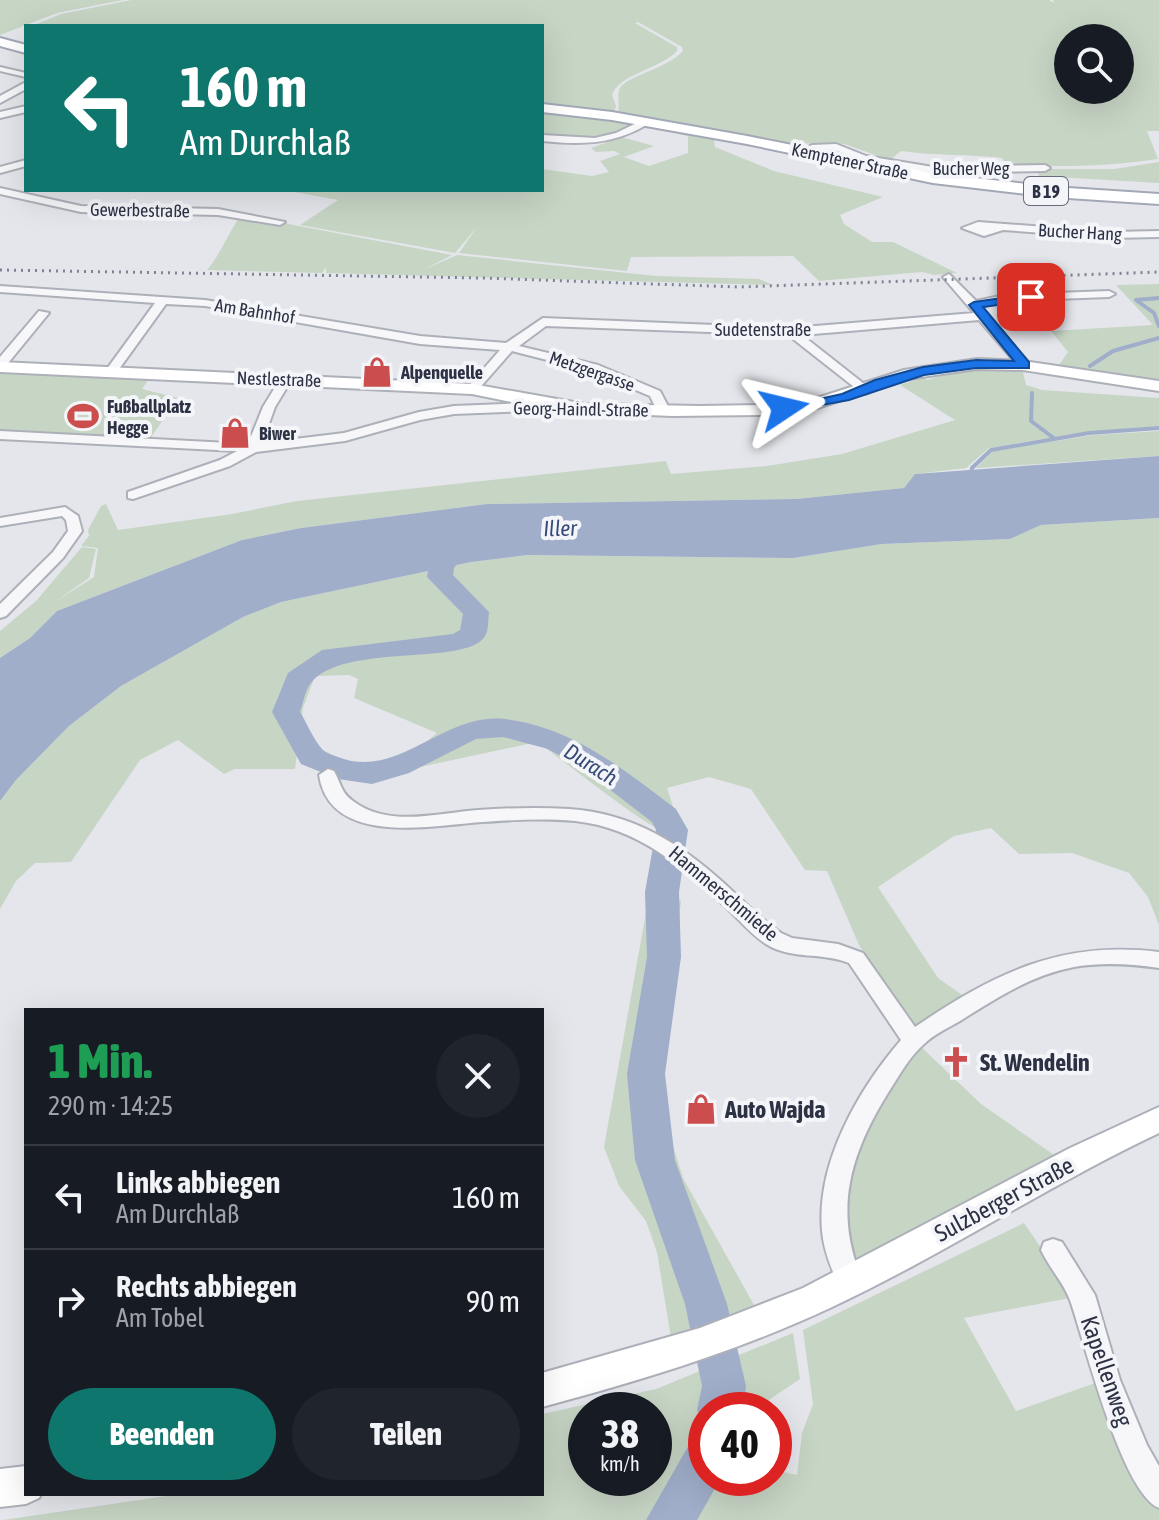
<!DOCTYPE html>
<html lang="de">
<meta charset="utf-8">
<style>
:root{--surface:#171b24;--page:#20242c;--text:#f1f3f6;--muted:#9ea1a6;--line:#363941;--accent:#0f766e}
body{margin:0;font-family:"Asap Condensed",sans-serif;background:var(--page);color:var(--text);height:100vh;display:flex;flex-direction:column;font-size:30px;white-space:nowrap}
*{box-sizing:border-box;margin:0}
p{font-size:26px;color:var(--muted)}
.icon{flex:none;width:44px;height:44px;fill:none;stroke:currentColor;stroke-width:2;stroke-linecap:round;stroke-linejoin:round}
.map{position:relative;flex:1;overflow:hidden}
.side{position:absolute;left:24px;top:1008px;width:520px;height:488px;display:flex;flex-direction:column;background:var(--surface);border-radius:0px;box-shadow:0 8px 32px #0002}
.side>*{flex:none}
.top-card{position:absolute;left:24px;top:24px;width:520px;height:168px;border-radius:0px;box-shadow:0 8px 32px #0002;background:#0f766e;color:#fff;overflow:hidden}
.fabs{position:absolute;left:1054px;top:24px;display:grid;gap:16px}
.fabs a{display:grid;place-items:center;width:80px;height:80px;border-radius:50%;background:var(--surface);box-shadow:0 8px 32px #0002;font-size:40px}
.speed{position:absolute;left:568px;top:1392px;display:flex;gap:16px;font-size:40px;font-weight:700;text-align:center}
.speed>*{display:grid;place-content:center;width:104px;height:104px;border-radius:50%;background:var(--surface);box-shadow:0 8px 32px #0002;line-height:1}
.speed small{font-size:20px;font-weight:400}
.speed .limit{border:12px solid #d22;background:#fff;color:#111}
.pin{position:absolute;display:grid;place-items:center;width:68px;height:68px;color:#fff;margin:-34px;border-radius:16px;box-shadow:0 4px 12px #0006}
.me{position:absolute;width:88px;margin:-44px;rotate:80deg;stroke-linejoin:round;filter:drop-shadow(0 0 6px #0008)}
.turn{display:flex;align-items:center;gap:28px;height:168px;padding:0 24px;font-size:36px}
.turn .icon{width:104px;height:104px;stroke-width:2.5}
.turn b{display:block;font-size:56px;line-height:68px}
.round{display:grid;place-items:center;flex:none;width:84px;height:84px;border-radius:42px;background:var(--page)}
.head{display:flex;align-items:center;justify-content:space-between;height:136px;padding:0 24px}
h1{font-size:48px;font-weight:800;line-height:60px;color:#1e9e55}
.button{display:flex;gap:16px;margin-top:auto;padding:16px 24px}
.button a{flex:1;height:92px;border-radius:48px;background:var(--accent);color:#fff;font-size:32px;font-weight:800;line-height:92px;text-align:center}
.button a+a{background:var(--page);color:var(--text)}
ul{padding:0;list-style:none}
li{display:flex;align-items:center;gap:24px;height:104px;padding:0 24px;border-top:2px solid var(--line)}
li div{flex:1}
li b{display:block;font-size:30px}
li em{font-style:normal}
.map>svg:first-child{display:block}
</style>
<div class="map">
<svg width="1159" height="1520" viewBox="0 0 1159 1520">
<rect width="100%" height="100%" fill="#e4e6eb"/>
<path fill="#c7d5c5" fill-rule="evenodd" d="M0,0H123L57,13L0,35Z
M131,0H1049L1054,3L1053,0H1159V131H1147L1158,159C1107,167 1058,167 1006,165L1002,158C968,154 936,156 901,151L890,160L844,144L779,143L617,114C621,105 616,96 620,88C627,76 668,68 683,51L682,47L638,22L635,23L677,47V51C660,69 619,74 612,95L616,106L614,112L542,106V26H32L61,14ZM1068,38H1120V90H1068Z
M542,110L630,122L636,124L599,140L542,137Z
M649,125L717,137L714,140L715,147L774,171L883,197L840,215L844,224L872,242H893L957,273L934,275L922,272L819,281L793,256L631,257L627,271L459,253L477,227L455,253L300,225L338,200L283,190H542V169L592,176L609,172L600,161L620,154L614,151L596,152L591,148L621,137L654,146L624,157L649,166L688,153V136L646,126Z
M1159,162V183L1039,176L1037,169H1114Z
M241,215L452,255L423,270L457,255L656,276L759,279L773,285L326,273V267L322,273L207,270C222,252 228,233 241,215Z
M1159,284V383L1057,368L1068,352L1051,331L1153,325L1116,285Z
M1023,367L1028,372H1023L1026,385L1042,390L1159,398V426L1086,432L989,448L966,468L915,474L904,488L796,499L487,504L301,528L242,540L57,611L30,638L0,658V631L36,601L82,547L96,549L89,578L53,603L94,577L98,548L81,546L89,536L88,530L101,506L106,504L118,530L232,514L297,501L666,461L671,474L767,466L842,454L955,420L900,385L923,377L927,380L944,375L940,371L948,369Z
M0,369L151,376L142,389L178,398L147,443L0,433Z
M1159,431V456L976,468L993,451L1094,435Z
M1159,518V925L1148,897L1129,873L1072,853L1019,854L991,828L954,836L878,887L938,978L968,999L916,1032L859,945L827,871L805,870L751,789L709,777L667,788L685,844C633,819 585,776 537,742L387,774L437,733L354,698L358,679L349,675L315,676L303,708L295,769H235L224,774L178,740L140,760L71,862L35,863L16,881L0,909V801L16,780L69,726L121,686L243,617L281,602L471,562L527,555L793,558L882,544L1010,539L1041,525Z
M649,896L681,901L658,1098L683,1178L754,1305L671,1338L657,1252L646,1221L619,1186L604,1147Z
M917,1043L981,1104L1057,1157L850,1266L839,1220L861,1125Z
M1024,1223L1075,1297L964,1318L1016,1411L1104,1380L1159,1500V1520H3L180,1494H542V1414L656,1389L793,1333L800,1379L754,1410H706V1478H774V1470L797,1475L802,1433L813,1404L803,1330ZM586,1410H654V1478H586Z"/>
<path fill="#a0aeca" d="M1159,456V518L1041,525L1010,539L882,544L793,558L527,555L471,562L281,602L243,617L121,686L69,726L16,780L0,801V658L30,638L57,611L242,540L301,528L487,504L796,499L904,488L915,474Z"/>
<g fill="none" stroke-linecap="round" stroke-linejoin="round">
<path stroke="#a0aeca" stroke-width="3" d="M1153,299L1159,298"/>
<path stroke="#a0aeca" stroke-width="4" d="M1159,298L1136,300L1154,313L1159,326
M1090,366L1113,351L1159,338
M1032,393L1031,421L1055,439
M971,475L972,468L991,450L1089,433L1159,428"/>
<path fill="#a0aeca" fill-rule="evenodd" d="M465,529L474,531L477,536L454,568L453,575L489,612C488,619 489,630 485,636C467,667 343,642 311,683C305,690 303,704 300,712C307,723 313,739 322,749C326,753 333,755 338,757C398,781 443,712 505,719C573,727 624,770 676,809L688,830L679,892L681,957L665,1074L675,1160L727,1304L746,1386L743,1410H706V1426L697,1410L702,1386L685,1304L635,1160L627,1074L647,957L645,892L656,830L652,822L583,769L548,749L503,737L476,739L409,773L372,784L338,779L301,764L272,712L288,673L322,650L453,634L460,630L463,614L427,577C429,561 449,533 465,529Z
M706,1436V1478H721L697,1520H646L690,1443Z"/>
<defs>
<path id="street" d="M0,67L26,73V77L0,71Z
M26,82V89L0,103V96Z
M26,106V112L0,118V112Z
M645,119L648,124C613,145 581,145 542,141V135L595,138L616,133Z
M836,144L866,156L933,167L1045,165L1050,168L1045,171L933,173L864,161L835,150L814,151L806,155L801,152L812,145Z
M26,160V166L0,173V167Z
M0,188L81,206L218,209L285,222L280,225L218,215L81,212L0,194Z
M978,222L1112,232L1159,231V237L1112,238L1003,230L984,236L962,228Z
M949,274L976,301L1005,295L1109,291L1115,294L1109,297L1005,301L981,307L1028,362L1030,365L1024,369L1020,368L979,320L802,335L868,387V393L863,394L788,335L546,326L519,346L598,365L660,391L670,410L663,414L658,413L650,396L590,371L512,351L476,392L472,393L466,389L500,350L420,344L205,306L166,304L114,376L110,377L104,373L155,303L0,292V286L205,300L420,336L506,343L543,318L791,328L974,313L943,277Z
M39,311L49,313L4,368L0,369V357Z
M286,375L292,379L275,407L262,443L344,433L419,412L454,406L555,402L561,406L555,410L454,414L420,420L345,441L256,452L230,466L133,499L128,498V492L220,460L237,451L0,439V431L248,444L263,407L282,376Z
M65,507L78,516L82,531L63,558L6,616L0,618V604L53,552L68,531L66,520L62,516L0,526V518Z
M328,769L334,771C341,783 341,793 353,801C389,828 437,813 478,810C508,808 539,807 569,809C632,813 680,843 726,885C743,901 761,919 781,933L792,938L838,944L863,953L915,1027C995,973 1061,940 1159,952V968C1131,964 1103,962 1074,967C1032,975 996,998 960,1021C948,1028 934,1034 924,1044C909,1057 899,1076 888,1093C849,1156 833,1212 863,1282L859,1290L850,1293L841,1290C832,1271 824,1252 822,1231C816,1163 858,1090 901,1040L849,963C823,952 791,960 766,944C752,935 741,922 730,911C683,868 640,828 575,821C544,818 513,820 483,822C434,825 330,848 319,775Z
M1053,1239L1062,1242L1095,1295L1120,1380L1147,1445L1159,1466V1508C1122,1493 1085,1344 1071,1303C1065,1284 1049,1268 1041,1250L1044,1242Z"/>
<path id="secondary" d="M977,359L1023,361L1159,381V391L1023,370L977,369L908,379L817,408L760,415L672,416L555,411L472,394L0,372V362L472,384L585,404L701,406L760,405L817,398L904,370Z
M1159,1107V1133C1047,1186 943,1255 830,1308C738,1351 640,1381 542,1407V1373L700,1328L803,1288L1070,1148Z
M26,1466V1494H41L39,1498L26,1504L0,1507V1469Z"/>
<path id="primary" d="M0,38L26,45V53L0,46Z
M542,104L612,112L747,136L933,173L1053,187L1159,194V204L1053,197L933,183L747,144L612,120L542,112Z"/>
</defs>
<use href="#street" stroke="#adb0b9" stroke-width="4"/>
<use href="#secondary" stroke="#adb0b9" stroke-width="4"/>
<use href="#primary" stroke="#a3a8b7" stroke-width="4"/>
<use href="#street" fill="#f7f7fa" fill-rule="evenodd"/>
<use href="#secondary" fill="#fff" fill-rule="evenodd"/>
<use href="#primary" fill="#fff" fill-rule="evenodd"/>
<path stroke="#7d8395" stroke-width="3" stroke-dasharray="2 5" stroke-linecap="butt" d="M0,270L482,278L740,287L1159,272"/>
</g>
<path fill="#1a73e8" stroke="#114b97" stroke-width="2" d="M1031,294L1037,297L1035,300L983,307L1029,362V368H976L924,375L849,400L784,412L778,408L842,394L875,380L923,367L976,360L1014,361L969,305L974,302Z"/>
<defs>
<symbol id="shop-bare" viewBox="-9 -9 18 18"><path d="M-5-2.5h2.3a2.7 3.5 0 0 1 5.4 0H5L5.5 6h-11ZM-1.5-2.5h3a1.5 2.3 0 0 0-3 0Z" fill="#cc4d4e" stroke="#f4f5f9" stroke-width="2.5" paint-order="stroke"/></symbol>
<symbol id="stadium-bare" viewBox="-9 -9 18 18"><path d="M0-5a6.5 5 0 1 0 0 10a6.5 5 0 1 0 0-10ZM-3.5-1.8h7v3.6h-7Z" fill="#cc4d4e" stroke="#f4f5f9" stroke-width="2.5" paint-order="stroke"/></symbol>
<symbol id="church-bare" viewBox="-9 -9 18 18"><path d="M-1.2-6h2.4v3.5h3.3v2.4h-3.3V6h-2.4V-.1h-3.3v-2.4h3.3Z" fill="#cc4d4e" stroke="#f4f5f9" stroke-width="2.5" paint-order="stroke"/></symbol>
</defs>
<g fill-rule="evenodd">
<use href="#shop-bare" x="355" y="350" width="44" height="44"/>
<use href="#stadium-bare" x="61" y="394" width="44" height="44"/>
<use href="#shop-bare" x="213" y="411" width="44" height="44"/>
<use href="#church-bare" x="934" y="1040" width="44" height="44"/>
<use href="#shop-bare" x="679" y="1087" width="44" height="44"/>
</g>
<g text-anchor="middle" dominant-baseline="central" stroke-width="8" stroke-linejoin="round" paint-order="stroke">
<g font-size="18" fill="#2c3144" stroke="#f4f5f9">
<text transform="translate(850 161) rotate(12)">Kemptener Straße</text>
<text x="971" y="168">Bucher Weg</text>
<text transform="translate(140 210) rotate(1)">Gewerbestraße</text>
<text transform="translate(1080 232) rotate(3)">Bucher Hang</text>
<text transform="translate(255 311) rotate(9)">Am Bahnhof</text>
<text x="763" y="329">Sudetenstraße</text>
<text transform="translate(592 371) rotate(19)">Metzgergasse</text>
<text transform="translate(279 379) rotate(2)">Nestlestraße</text>
<text transform="translate(581 409) rotate(1)">Georg-Haindl-Straße</text>
</g>
<rect fill="#f4f5f9" stroke="#686c7a" stroke-width="2" x="1024" y="177" width="44" height="28" rx="6"/>
<g font-size="18" font-weight="bold" fill="#2c3144">
<text x="1046" y="191">B 19</text>
</g>
<g font-size="18" font-weight="bold" fill="#2c3144" stroke="#f4f5f9" text-anchor="start">
<text x="401" y="372">Alpenquelle</text>
<text x="107" y="406">Fußballplatz<tspan x="107" dy="21">Hegge</tspan></text>
<text x="259" y="433">Biwer</text>
</g>
<g font-size="20" fill="#2c3144" stroke="#f4f5f9">
<text transform="translate(724 893) rotate(40)">Hammerschmiede</text>
</g>
<g font-size="22" font-style="italic" fill="#364a77" stroke="#f4f5f9">
<text transform="translate(560 528) rotate(-1)">Iller</text>
<text transform="translate(591 764) rotate(32)">Durach</text>
</g>
<g font-size="24" font-weight="bold" fill="#2c3144" stroke="#f4f5f9" text-anchor="start">
<text x="980" y="1062">St. Wendelin</text>
<text x="725" y="1109">Auto Wajda</text>
</g>
<g font-size="24" fill="#2c3144" stroke="#f4f5f9">
<text transform="translate(1004 1199) rotate(-28)">Sulzberger Straße</text>
<text transform="translate(1107 1371) rotate(71)">Kapellenweg</text>
</g>
</g>
</svg>
<div class="fabs">
<a><svg class="icon" aria-label="search" viewBox="0 0 24 24"><circle cx="10" cy="10" r="6"/><path d="M15 15l6 6"/></svg></a>
</div>
<div class="speed"><div>38<small>km/h</small></div><div class="limit">40</div></div>
<div class="pin" style="left:1031px;top:297px;background:#d93025"><svg class="icon" aria-label="arrive" viewBox="0 0 24 24"><path d="M6 21V4h12l-3 4 3 4H6"/></svg></div>
<svg class="me" style="left:784px;top:408px" viewBox="-20 -20 40 40"><path d="M0-17L14 15 0 8-14 15z" fill="#1a73e8" stroke="#fff" stroke-width="4"/></svg>
<div class="top-card">
<div class="turn"><svg class="icon" aria-label="left" viewBox="0 0 24 24"><path d="M17 20v-9H6M10 6l-5 5 5 5"/></svg><div><b>160 m</b>Am Durchlaß</div></div>
</div>
<section class="side">
<div class="head"><div><h1>1 Min.</h1><p>290 m · 14:25</p></div><a class="round"><svg class="icon" aria-label="close" viewBox="0 0 24 24"><path d="M6 6l12 12M18 6L6 18"/></svg></a></div>
<ul>
<li><svg class="icon" aria-label="left" viewBox="0 0 24 24"><path d="M17 20v-9H6M10 6l-5 5 5 5"/></svg><div><b>Links abbiegen</b><p>Am Durchlaß</p></div><em>160 m</em></li>
<li><svg class="icon" aria-label="right" viewBox="0 0 24 24"><path d="M7 20v-9h11M14 6l5 5-5 5"/></svg><div><b>Rechts abbiegen</b><p>Am Tobel</p></div><em>90 m</em></li>
</ul>
<div class="button"><a>Beenden</a><a>Teilen</a></div>
</section>
</div>
